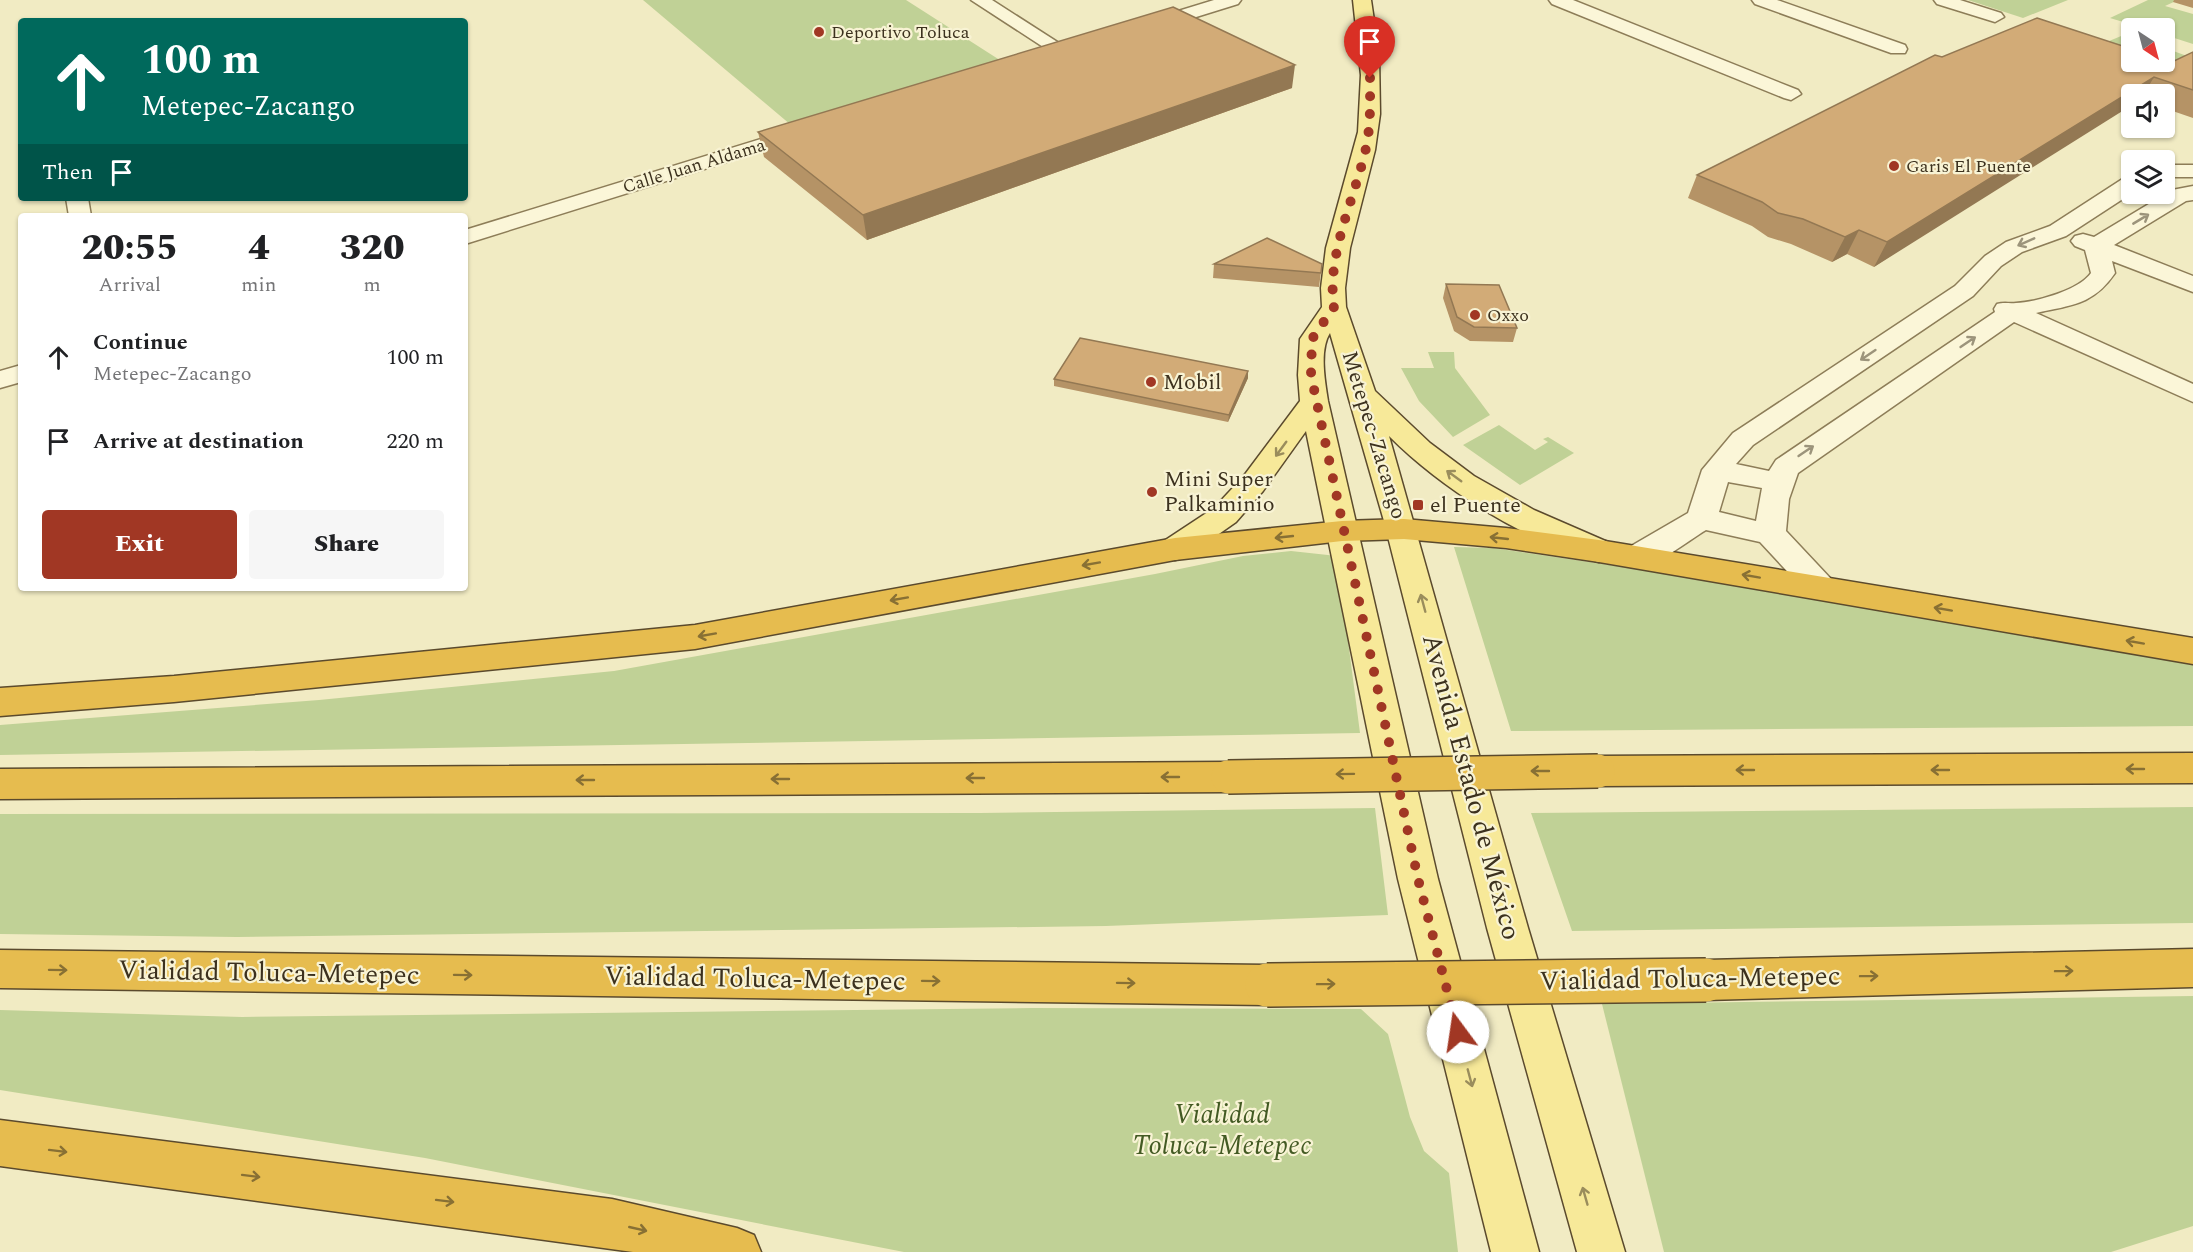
<!DOCTYPE html>
<meta charset="utf-8">
<style>
:root{--surface:#fff;--page:#f6f6f6;--text:#202124;--muted:#757577;--accent:#a13724}
body{margin:0;font-family:Spectral,serif;background:var(--page);color:var(--text);height:100vh;display:flex;flex-direction:column;font-size:22px;white-space:nowrap}
*{box-sizing:border-box;margin:0}
p{font-size:20px;color:var(--muted)}
.icon{flex:none;width:33px;height:33px;fill:none;stroke:currentColor;stroke-width:2;stroke-linecap:round;stroke-linejoin:round}
.map{position:relative;flex:1;overflow:hidden}
.panel{position:absolute;left:18px;top:213px;width:450px;height:378px;display:flex;flex-direction:column;background:var(--surface);border-radius:6px;box-shadow:0 2px 4px #0004}
.panel>*{flex:none}
.guide{position:absolute;left:18px;top:18px;width:450px;height:183px;border-radius:6px;box-shadow:0 2px 4px #0004;background:#00695c;color:#fff;overflow:hidden}
.needle{width:39px;rotate:144deg}
.fabs{position:absolute;left:2121px;top:18px;display:grid;gap:12px}
.fabs a{display:grid;place-items:center;width:54px;height:54px;border-radius:6px;background:var(--surface);box-shadow:0 2px 4px #0004;font-size:30px}
.pin{position:absolute;display:grid;place-items:center;width:51px;height:51px;color:#fff;margin:-62px -26px;border-radius:50% 50% 50% 0;rotate:-45deg;box-shadow:0 0 6px #0007}
.pin .icon{rotate:45deg}
.me{position:absolute;width:66px;margin:-33px;rotate:346deg;stroke-linejoin:round;filter:drop-shadow(0 0 4px #0008)}
.turn{display:flex;align-items:center;gap:21px;height:126px;padding:0 24px;font-size:27px}
.turn .icon{width:78px;height:78px;stroke-width:2.5}
.turn b{display:block;font-size:42px;line-height:51px}
.then{display:flex;align-items:center;height:57px;padding:0 24px;background:#0003;gap:12px;font-size:22px}
.eta{display:flex;justify-content:space-evenly;align-items:center;height:102px;text-align:center}
.eta b{font-size:36px;font-weight:800;line-height:42px}
.button{display:flex;gap:12px;margin-top:auto;padding:12px 24px}
.button a{flex:1;height:69px;border-radius:6px;background:var(--accent);color:#fff;font-size:24px;font-weight:800;line-height:69px;text-align:center}
.button a+a{background:var(--page);color:var(--text)}
ul{padding:0;list-style:none}
li{display:flex;align-items:center;gap:18px;height:84px;padding:0 24px}
li div{flex:1}
li b{display:block;font-size:22px}
li em{font-style:normal}
.map>svg:first-child{display:block}
</style>
<div class="map">
<svg width="2193" height="1252" viewBox="0 0 2193 1252">
<rect width="100%" height="100%" fill="#f1ebc3"/>
<path fill="#c0d196" d="M643,0H906L1006,64L791,125Z
M1968,0H2068L2023,18Z
M2148,0H2178L2165,6L2193,14V44L2165,35L2164,28H2143L2110,18Z
M2126,34L2131,36L2132,62H2164L2165,48L2187,56L2123,88L2085,51Z
M1428,352H1454L1455,368L1490,415L1453,437L1419,401L1401,368H1434Z
M1499,425L1535,450L1548,442L1543,439L1548,437L1574,453L1520,485L1463,445Z
M1454,547L1493,548L1658,572L2193,665V726L1511,731Z
M1291,551L1337,556L1360,733L0,755V725L319,700L614,671L1155,574L1243,556Z
M2193,807V923L1572,931L1531,813Z
M1375,808L1388,915L1106,926L237,937L0,934V814L980,813Z
M2193,996V1226L2111,1252H1664L1602,1004Z
M1032,1008L1361,1009L1388,1034L1410,1117L1424,1151L1449,1173L1458,1252H904L425,1158L0,1090V1010L242,1017Z"/>
<g fill="none" stroke-linecap="round" stroke-linejoin="round">
<defs>
<path id="minor" d="M971,0H992L1073,52L1071,56H1057Z
M1214,0H1241L1238,4L1151,31L1145,32L1136,27L1139,23Z
M1549,0H1573L1798,90L1801,94L1791,100L1784,98L1552,4Z
M1752,0H1777L1905,45L1907,49L1905,53H1891L1755,4Z
M1934,0H1960L2001,13L2004,17L1995,22L1937,4Z
M803,126L810,128L813,132L810,136L465,244V230Z
M2164,165H2193V177H2164Z
M2132,177V193L2066,236L2022,252L2001,266L1973,296L1753,445L1736,464L1769,471L1776,460L1995,312L1994,309L1997,304C2005,302 2009,304 2016,303C2037,302 2079,290 2091,273L2085,250L2075,246L2071,241L2075,236L2083,234L2094,237L2172,190L2193,186V200L2186,201L2114,245L2193,276V292L2112,261L2115,273C2093,305 2072,305 2036,313L2193,384V402L2014,322L1798,473L1789,499L1786,531L1832,580L1837,588L1832,596L1821,599L1810,596L1760,542L1706,530C1684,543 1652,572 1626,565L1621,557L1626,549L1688,513L1702,470L1733,433L1955,286L1985,256L2006,242L2050,226L2124,178ZM1728,482L1762,488L1756,521L1719,512Z
M66,198H88L91,216H69Z
M21,365V382L0,388V371Z"/>
<path id="major" d="M1353,0H1371L1379,55L1380,114L1375,150L1350,248L1345,288L1346,307L1375,391L1430,443L1474,476L1534,510L1610,543L1615,551L1610,559L1599,562C1525,541 1443,490 1389,436L1528,928L1625,1252H1577L1487,928L1384,521L1330,333C1319,350 1325,382 1328,401L1438,879L1539,1252H1491L1398,879L1306,431L1263,491L1236,522L1186,557L1175,560L1164,557L1159,549L1164,541L1214,508L1243,477L1300,401L1298,375L1300,339L1322,307L1321,288L1326,248L1358,132L1361,75Z"/>
<path id="highway" d="M1404,519L1506,528L1599,540L2193,638V664L1599,562L1506,548L1404,539L1342,541L1175,560L695,649L174,702L0,716V688L174,676L695,625L1175,538L1342,521Z
M2193,753V783L1598,786L1585,782L1580,771L1585,760L1598,756Z
M1228,762L1241,766L1246,777L1241,788L1228,792L0,799V769Z
M2193,949V987L1706,1000L1691,994L1685,980L1691,966L1706,960Z
M0,950L1267,965L1282,971L1288,985L1282,999L1267,1005L0,988Z
M0,1120L612,1199L737,1228L754,1235L761,1252H633L0,1166Z"/>
</defs>
<use href="#minor" stroke="#8d7d58" stroke-width="3"/>
<use href="#major" stroke="#5b4a2d" stroke-width="3"/>
<use href="#highway" stroke="#5b4a2d" stroke-width="3"/>
<use href="#minor" fill="#fbf6d8" fill-rule="evenodd"/>
<use href="#major" fill="#f7e999" fill-rule="evenodd"/>
<use href="#highway" fill="#e6bc4f" fill-rule="evenodd"/>
<defs>
<path id="highway-bridge-far1" d="M1228,777L1598,771"/>
<path id="highway-bridge" d="M1267,985L1706,980"/>
</defs>
<use href="#highway-bridge-far1" stroke="#5b4a2d" stroke-width="36" stroke-linecap="butt"/>
<use href="#highway-bridge" stroke="#5b4a2d" stroke-width="46" stroke-linecap="butt"/>
<use href="#highway-bridge-far1" stroke="#e6bc4f" stroke-width="33"/>
<use href="#highway-bridge" stroke="#e6bc4f" stroke-width="43"/>
</g>
<path fill="#b59366" d="M2174,0H2193V8L2173,2Z
M2193,52V118L2164,108V94H2132L1874,267L1847,254L1832,262L1791,244L1768,237L1752,226L1688,198L1697,175L1942,57L2172,62Z
M1292,88L867,240L764,157L758,132Z
M1214,264H1322L1319,287L1213,278Z
M1446,284L1517,328L1513,342L1470,341L1454,331L1443,298Z
M1248,378L1228,422L1054,386V379Z"/>
<path fill="#937853" d="M1295,65L1292,88L867,240L863,215Z
M2154,77L2144,94H2132V105L1874,267L1887,242Z
M1859,230L1847,254L1832,262L1845,237Z
M1248,371V378L1228,422L1229,415Z"/>
<path fill="#d2ab77" stroke="#937853" stroke-width="1.5" d="M1173,7L1295,65L863,215L758,132Z
M2037,18L2132,49V62H2164V60L2172,62L2193,52V90L2154,77L1887,242L1859,230L1845,237L1803,219L1778,213L1762,202L1697,175L1935,55L1942,57Z
M1267,238L1322,264L1321,273L1214,264Z
M1446,284L1499,285L1517,328L1474,327L1457,317Z
M1080,338L1248,371L1229,415L1054,379Z"/>
<defs><path id="oneway-shaft" d="M-6 0H5M1.5-3L5.5 0L1.5 3" fill="none" stroke-width="1.6" stroke-linecap="round" stroke-linejoin="round" transform="scale(1.5)"/></defs>
<g stroke="#9c947b">
<use href="#oneway-shaft" transform="translate(2141 219) rotate(-31)"/>
<use href="#oneway-shaft" transform="translate(2026 242) rotate(156)"/>
<use href="#oneway-shaft" transform="translate(1968 342) rotate(-34)"/>
<use href="#oneway-shaft" transform="translate(1868 355) rotate(146)"/>
<use href="#oneway-shaft" transform="translate(1806 451) rotate(-34)"/>
</g>
<g stroke="#9a8d5c">
<use href="#oneway-shaft" transform="translate(1281 449) rotate(126)"/>
<use href="#oneway-shaft" transform="translate(1454 476) rotate(-144)"/>
<use href="#oneway-shaft" transform="translate(1423 603) rotate(-105)"/>
<use href="#oneway-shaft" transform="translate(1470 1078) rotate(75)"/>
<use href="#oneway-shaft" transform="translate(1585 1196) rotate(-106)"/>
</g>
<g stroke="#887034">
<use href="#oneway-shaft" transform="translate(1284 537) rotate(174)"/>
<use href="#oneway-shaft" transform="translate(1499 538) rotate(-174)"/>
<use href="#oneway-shaft" transform="translate(1091 564) rotate(170)"/>
<use href="#oneway-shaft" transform="translate(1751 576) rotate(-170)"/>
<use href="#oneway-shaft" transform="translate(899 599) rotate(170)"/>
<use href="#oneway-shaft" transform="translate(1943 609) rotate(-170)"/>
<use href="#oneway-shaft" transform="translate(707 635) rotate(170)"/>
<use href="#oneway-shaft" transform="translate(2135 642) rotate(-170)"/>
<use href="#oneway-shaft" transform="translate(2135 769) rotate(180)"/>
<use href="#oneway-shaft" transform="translate(1745 770) rotate(180)"/>
<use href="#oneway-shaft" transform="translate(1940 770) rotate(180)"/>
<use href="#oneway-shaft" transform="translate(1540 771) rotate(180)"/>
<use href="#oneway-shaft" transform="translate(1345 774) rotate(179)"/>
<use href="#oneway-shaft" transform="translate(1170 777) rotate(180)"/>
<use href="#oneway-shaft" transform="translate(975 778) rotate(180)"/>
<use href="#oneway-shaft" transform="translate(780 779) rotate(180)"/>
<use href="#oneway-shaft" transform="translate(585 780) rotate(180)"/>
<use href="#oneway-shaft" transform="translate(58 970) rotate(1)"/>
<use href="#oneway-shaft" transform="translate(2064 971) rotate(-1)"/>
<use href="#oneway-shaft" transform="translate(463 975) rotate(1)"/>
<use href="#oneway-shaft" transform="translate(1869 976) rotate(-1)"/>
<use href="#oneway-shaft" transform="translate(931 981) rotate(1)"/>
<use href="#oneway-shaft" transform="translate(1126 983) rotate(1)"/>
<use href="#oneway-shaft" transform="translate(1326 984) rotate(-1)"/>
<use href="#oneway-shaft" transform="translate(58 1151) rotate(7)"/>
<use href="#oneway-shaft" transform="translate(251 1176) rotate(7)"/>
<use href="#oneway-shaft" transform="translate(445 1201) rotate(7)"/>
<use href="#oneway-shaft" transform="translate(638 1229) rotate(13)"/>
</g>
<g fill="none" stroke-linecap="round" stroke-linejoin="round">
<path stroke="#a13724" stroke-width="10" stroke-dasharray="0 18" d="M1370,78C1370,102 1371,124 1366,148C1355,198 1326,255 1334,307L1312,339L1311,375L1418,879L1458,1032"/>
</g>
<g fill="#a13724" stroke="#f8f3d4" stroke-width="2">
<circle cx="819" cy="32" r="6"/>
<circle cx="1894" cy="166" r="6"/>
<circle cx="1475" cy="315" r="6"/>
<circle cx="1151" cy="382" r="6"/>
<circle cx="1152" cy="492" r="6"/>
<rect x="1412" y="499" width="12" height="12" rx="3"/>
</g>
<g text-anchor="middle" dominant-baseline="central" stroke-width="4.5" stroke-linejoin="round" paint-order="stroke">
<g font-size="18" fill="#3c311e" stroke="#f8f3d4" text-anchor="start">
<text x="831" y="32">Deportivo Toluca</text>
<text x="1906" y="166">Garis El Puente</text>
<text x="1487" y="315">Oxxo</text>
</g>
<g font-size="18" fill="#3c311e" stroke="#f8f3d4">
<text transform="translate(694 166) rotate(-17)">Calle Juan Aldama</text>
</g>
<g font-size="22" fill="#3c311e" stroke="#f8f3d4" text-anchor="start">
<text x="1163" y="382">Mobil</text>
<text x="1164" y="479">Mini Super<tspan x="1164" dy="25">Palkaminio</tspan></text>
<text x="1430" y="505">el Puente</text>
</g>
<g font-size="22" fill="#3c311e" stroke="#f8f3d4">
<text transform="translate(1374 435) rotate(73)">Metepec-Zacango</text>
</g>
<g font-size="27" fill="#3c311e" stroke="#f8f3d4">
<text transform="translate(1471 787) rotate(75)">Avenida Estado de México</text>
<text transform="translate(269 973) rotate(1)">Vialidad Toluca-Metepec</text>
<text transform="translate(755 979) rotate(1)">Vialidad Toluca-Metepec</text>
<text transform="translate(1690 979) rotate(-1)">Vialidad Toluca-Metepec</text>
</g>
<g font-size="27" font-style="italic" fill="#435a23" stroke="#f8f3d4">
<text x="1222" y="1115">Vialidad<tspan x="1222" dy="31">Toluca-Metepec</tspan></text>
</g>
</g>
</svg>
<div class="fabs">
<a><svg class="needle" viewBox="-14 -14 28 28"><path d="M0-13l5 13h-10z" fill="#e53935"/><path d="M0 13l5-13h-10z" fill="#757577"/></svg></a>
<a><svg class="icon" aria-label="sound" viewBox="0 0 24 24"><path d="M4 9h4l5-4v14l-5-4H4zM17 9q2 3 0 6"/></svg></a>
<a><svg class="icon" aria-label="layers" viewBox="0 0 24 24"><path d="M12 4l9 5-9 5-9-5zM3 14l9 5 9-5"/></svg></a>
</div>
<div class="pin" style="left:1370px;top:78px;background:#d93025"><svg class="icon" aria-label="arrive" viewBox="0 0 24 24"><path d="M6 21V4h12l-3 4 3 4H6"/></svg></div>
<svg class="me" style="left:1458px;top:1032px" viewBox="-20 -20 40 40"><circle r="19" fill="#fff"/><path d="M0-13L10 11 0 6-10 11z" fill="#a13724"/></svg>
<div class="guide">
<div class="turn"><svg class="icon" aria-label="ahead" viewBox="0 0 24 24"><path d="M12 20V5M6 11l6-6 6 6"/></svg><div><b>100 m</b>Metepec-Zacango</div></div>
<div class="then">Then<svg class="icon" aria-label="arrive" viewBox="0 0 24 24"><path d="M6 21V4h12l-3 4 3 4H6"/></svg></div>
</div>
<section class="panel">
<div class="eta">
<div><b>20:55</b><p>Arrival</p></div>
<div><b>4</b><p>min</p></div>
<div><b>320</b><p>m</p></div>
</div>
<ul>
<li><svg class="icon" aria-label="ahead" viewBox="0 0 24 24"><path d="M12 20V5M6 11l6-6 6 6"/></svg><div><b>Continue</b><p>Metepec-Zacango</p></div><em>100 m</em></li>
<li><svg class="icon" aria-label="arrive" viewBox="0 0 24 24"><path d="M6 21V4h12l-3 4 3 4H6"/></svg><div><b>Arrive at destination</b></div><em>220 m</em></li>
</ul>
<div class="button"><a>Exit</a><a>Share</a></div>
</section>
</div>
